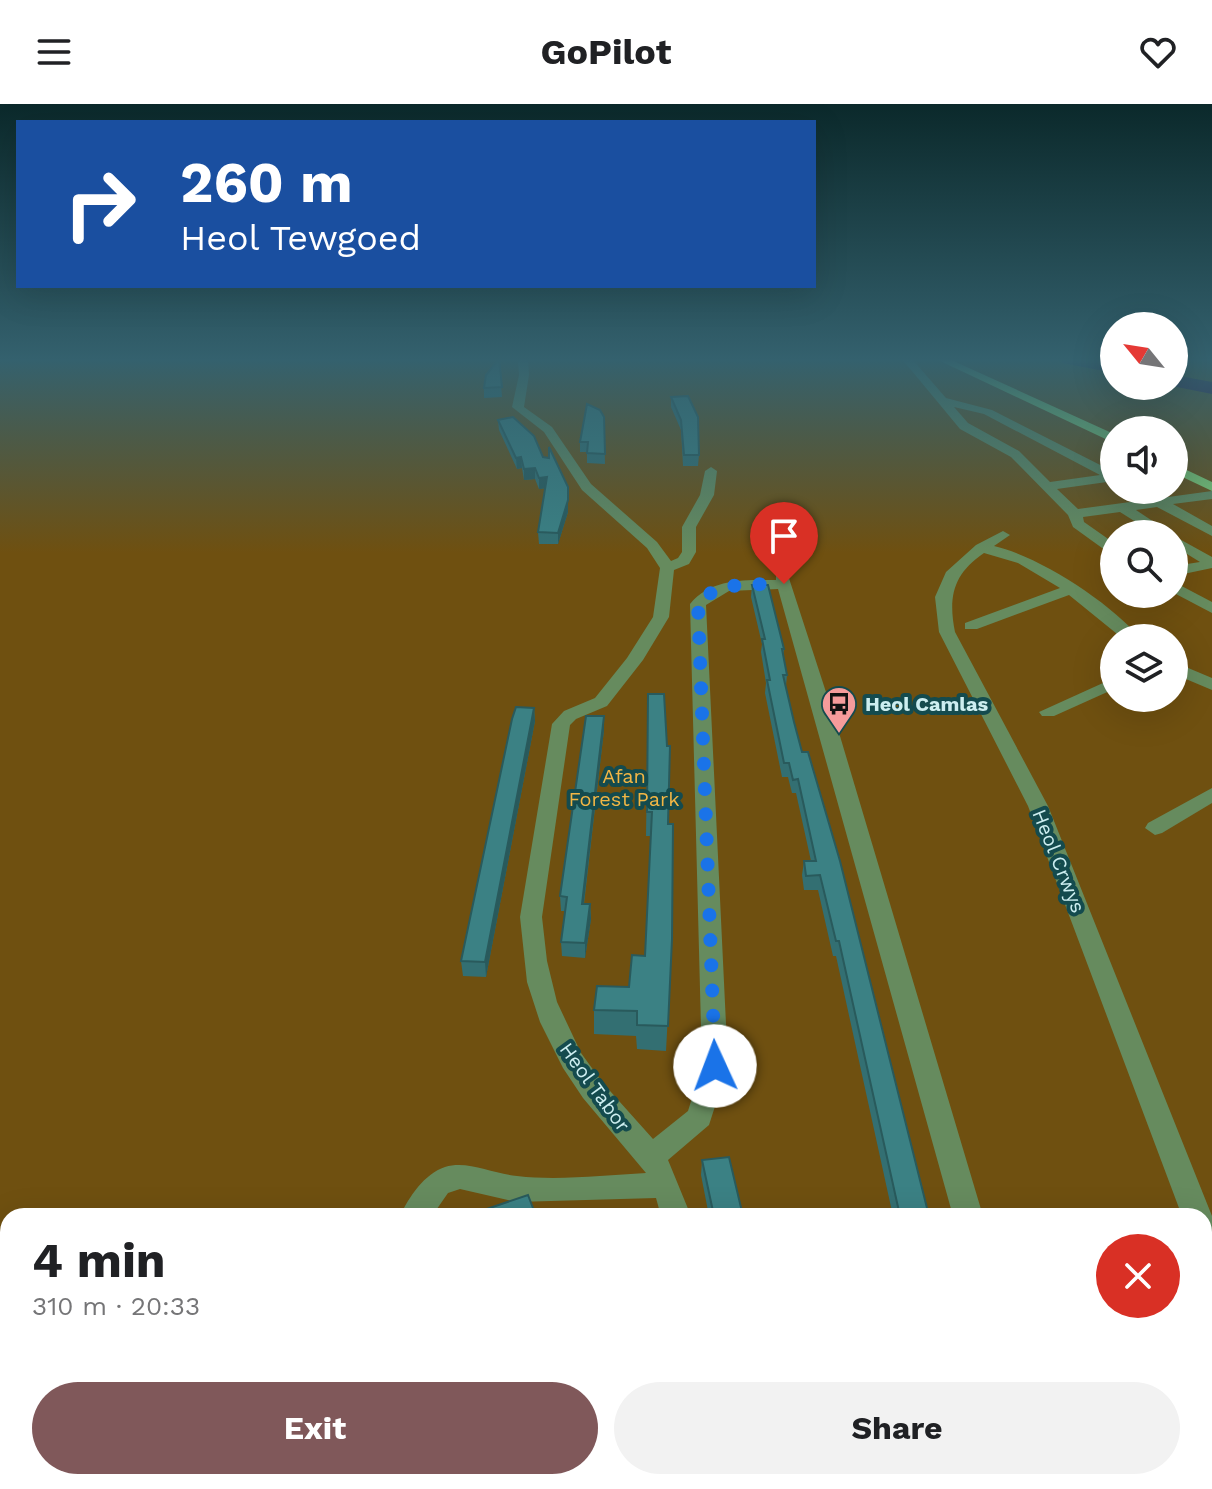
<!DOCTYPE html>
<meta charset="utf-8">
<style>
:root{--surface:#fff;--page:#f2f2f2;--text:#202124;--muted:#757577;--accent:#80585a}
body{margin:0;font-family:"Work Sans",sans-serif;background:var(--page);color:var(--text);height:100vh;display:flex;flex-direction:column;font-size:30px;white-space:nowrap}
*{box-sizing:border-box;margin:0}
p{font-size:26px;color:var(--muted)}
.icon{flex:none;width:44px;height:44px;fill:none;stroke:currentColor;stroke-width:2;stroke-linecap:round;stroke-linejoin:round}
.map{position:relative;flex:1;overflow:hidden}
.drawer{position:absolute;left:0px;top:1104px;width:1212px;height:282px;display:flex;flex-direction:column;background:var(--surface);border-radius:24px 24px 0 0;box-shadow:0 8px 32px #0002}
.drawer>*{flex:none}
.guide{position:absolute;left:16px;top:16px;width:800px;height:168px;border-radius:0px;box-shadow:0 8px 32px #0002;background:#1a4fa0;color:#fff;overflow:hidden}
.needle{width:52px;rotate:300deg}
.fabs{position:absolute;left:1100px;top:208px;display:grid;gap:16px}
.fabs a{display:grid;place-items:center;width:88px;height:88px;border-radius:50%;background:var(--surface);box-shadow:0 8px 32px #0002;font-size:40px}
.pin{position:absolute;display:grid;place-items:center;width:68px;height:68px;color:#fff;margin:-82px -34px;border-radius:50% 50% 50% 0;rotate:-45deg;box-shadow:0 0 8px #0007}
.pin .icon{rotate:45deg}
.me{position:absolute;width:88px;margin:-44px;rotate:358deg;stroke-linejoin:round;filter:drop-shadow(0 0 6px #0008)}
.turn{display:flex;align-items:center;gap:28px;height:168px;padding:0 32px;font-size:36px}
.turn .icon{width:104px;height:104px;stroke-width:2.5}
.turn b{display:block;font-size:56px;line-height:68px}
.round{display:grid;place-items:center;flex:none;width:84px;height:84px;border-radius:42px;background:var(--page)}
.head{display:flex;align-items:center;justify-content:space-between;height:136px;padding:0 32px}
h1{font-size:48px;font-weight:700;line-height:60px}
.primary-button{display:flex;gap:16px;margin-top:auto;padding:16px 32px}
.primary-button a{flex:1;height:92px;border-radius:48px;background:var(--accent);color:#fff;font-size:32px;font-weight:700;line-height:92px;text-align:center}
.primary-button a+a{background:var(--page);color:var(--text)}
header{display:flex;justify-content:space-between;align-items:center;height:104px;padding:0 32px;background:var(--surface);font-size:36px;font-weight:700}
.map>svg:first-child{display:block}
</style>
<header><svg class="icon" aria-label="menu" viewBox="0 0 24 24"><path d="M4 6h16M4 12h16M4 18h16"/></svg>GoPilot<svg class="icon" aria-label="heart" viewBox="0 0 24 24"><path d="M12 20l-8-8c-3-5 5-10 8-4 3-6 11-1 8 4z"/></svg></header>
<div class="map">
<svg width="1212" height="1385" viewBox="0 0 1212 1385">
<rect width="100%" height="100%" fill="#144b4e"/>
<path fill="#6f5010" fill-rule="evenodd" d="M0,255H1114V282H1174V255H1212V1385H0ZM1114,326H1174V386H1114ZM1114,430H1174V490H1114ZM1114,534H1174V594H1114ZM8,1112H1204V1378H8Z"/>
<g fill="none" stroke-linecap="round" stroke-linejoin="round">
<path fill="#3b0846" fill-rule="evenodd" d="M1060,255H1095L1114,259V269L1063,259Z
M1174,271L1212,278V290L1172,282Z"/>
<path fill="#668b5e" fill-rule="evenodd" d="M518,255H528L529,271L524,303L552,323L591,380L657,438L671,457L678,454L682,448V423L700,391L705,367L711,363L717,367L714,391L696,423V448L689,460L674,466L669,513L643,556L607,602L576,615L570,621L542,813L547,857L557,898L581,949L602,978L653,1035L688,1007L702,962L690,500C711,474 745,476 776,476V465H786L837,622L983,1112H953L778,485L729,487L706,501L728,962L709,1021L668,1056L691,1112H661L656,1094L516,1098L460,1085L448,1089L432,1112H400C409,1093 424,1070 445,1063C468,1056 493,1070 517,1072C559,1077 604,1071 646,1069L583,994L563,964L540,918L527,878L520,813L552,620L564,607L595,594L627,554L653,513L660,464L647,444L582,386L544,328L512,303L519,271Z
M902,255H912L946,294L992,306L1114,368V377L1057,385L1078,405L1145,396L1130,386H1147L1161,394L1212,387V395L1173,400L1212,422V432L1157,403L1136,406L1172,430H1155L1120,408L1083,413L1084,418L1114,439V450L1109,449L1073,423L1068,411L1011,353L960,325ZM954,303L984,310L1100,371L1050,378L1019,347L968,319Z
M1003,427L1010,431L994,442C1039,452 1111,499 1140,534H1122L1069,491L977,525H965V519L1060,484L1018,459L984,449C953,470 948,493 955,528L1048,702L1212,1112V1159L1204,1156V1112H1182L1028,702L939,528L935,493L946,468L976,441Z
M1174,432L1212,453V464L1174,472V462L1200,458L1174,442Z
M1174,478L1212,498V509L1174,489Z
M1174,558L1212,574V586L1174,570Z
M1114,574V585L1054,612H1042L1039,608Z
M1212,684V699L1162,729L1155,731L1145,724L1148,719Z
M526,1378H562L559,1385H523Z
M682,1378H718V1385H682Z
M1009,1378H1045V1385H1009Z"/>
<path fill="#85d173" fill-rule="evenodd" d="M936,255H949L1114,330V339Z
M1174,360L1212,378V387L1174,369Z"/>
</g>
<path fill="#336f72" d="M499,255L502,293L484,294V284Z
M671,293L699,351L698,362H683L681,326L671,303Z
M604,313L605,360L587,359V348H580V338Z
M498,316L543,353L568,383V408L558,440H539L538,428L546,384L539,385L535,375L524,376L522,364L517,365L499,326Z
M752,481L784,545L783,553L787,571L786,582L794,618L929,1112H893L836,852H833L818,786H804L802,771L804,757H811L796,689H792L788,673H782L765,589L766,579L761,548L762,540L751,493Z
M648,590L668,720L672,835L666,947L637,945L636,932L594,930V906L629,883L645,852L651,732H646Z
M534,604L535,617L486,873L463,872L461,857Z
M604,612V626L584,800H590L591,815L585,854L562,852L561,838L565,807H561L560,792Z
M702,1056L743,1112H709L701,1071Z
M1204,1232L1212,1256V1265L1205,1276Z
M926,1378H969L970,1385H926Z"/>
<path fill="#295a5c" d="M521,353L522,364L517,365L516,354Z
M535,364V375L524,376V365Z
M547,373L548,384L539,385V374Z
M568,396V408L558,440V429Z
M534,604L535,617L486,873L485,858Z
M604,612V626L582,814V800Z
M590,800L591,815L585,854V839Z
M465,1378H469L468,1385H464Z"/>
<path fill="#3b8184" stroke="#295a5c" stroke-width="2" d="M499,255L502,283L484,284L486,271Z
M688,292L698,313L699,351H684L681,316L671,293Z
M587,300L600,306L604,313L605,350L587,349L588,338H580Z
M513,313L534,332L543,353L549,354V343L568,383V396L558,429L538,428L547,373L539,374L535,364L524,365L521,353L516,354L498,316Z
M752,481H768L784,545H782L787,571H783L794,618L802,648H808L840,757L929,1112H900L839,837H836L820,771L806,772L804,757H816L798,675L793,676L789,659H784L767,576H770L762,535H765Z
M648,590H664L667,642H670L668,720H673L672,835L668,922L637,921V907L594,906L597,882L629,883L632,851L645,852L652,708H647Z
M516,603L534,604L485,858L461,857L512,615Z
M586,612H604L582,800H590L585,839L561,838L567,793L560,792Z
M729,1053L743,1112H714L702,1056Z
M528,1091L536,1112H479L478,1108Z
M1204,1232L1212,1256V1262L1204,1261Z
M415,1378H465L464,1385H414Z
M723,1378H756L757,1385H723Z
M932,1378H969L970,1385H933Z"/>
<linearGradient id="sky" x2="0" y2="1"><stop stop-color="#0b292b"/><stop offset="0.57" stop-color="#34616e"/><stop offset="1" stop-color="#34616e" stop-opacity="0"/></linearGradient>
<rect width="1212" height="449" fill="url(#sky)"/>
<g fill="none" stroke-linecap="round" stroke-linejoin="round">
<path stroke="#1a73e8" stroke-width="14" stroke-dasharray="0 25.2" d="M715,962L698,500C717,476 755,481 784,480"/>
</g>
<defs>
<symbol id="bus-pin" viewBox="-11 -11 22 30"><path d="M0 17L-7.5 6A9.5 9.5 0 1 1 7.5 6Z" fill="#f59b9b" stroke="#144b4e"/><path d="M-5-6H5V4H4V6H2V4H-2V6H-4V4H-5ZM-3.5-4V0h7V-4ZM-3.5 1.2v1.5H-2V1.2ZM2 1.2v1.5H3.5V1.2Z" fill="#111"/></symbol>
</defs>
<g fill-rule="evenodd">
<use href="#bus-pin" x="819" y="580" width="40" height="54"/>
</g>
<g text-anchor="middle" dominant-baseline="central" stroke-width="8" stroke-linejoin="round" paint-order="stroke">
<g font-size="20" font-weight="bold" fill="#cdeef0" stroke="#144b4e" text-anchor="start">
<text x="865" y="600">Heol Camlas</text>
</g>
<g font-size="20" fill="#f2b645" stroke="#144b4e">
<text x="624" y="672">Afan<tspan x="624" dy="23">Forest Park</tspan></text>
</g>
<g font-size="20" fill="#cdeef0" stroke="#144b4e">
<text transform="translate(1059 757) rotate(68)">Heol Crwys</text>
<text transform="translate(595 983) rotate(54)">Heol Tabor</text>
</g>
</g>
</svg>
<div class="fabs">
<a><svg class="needle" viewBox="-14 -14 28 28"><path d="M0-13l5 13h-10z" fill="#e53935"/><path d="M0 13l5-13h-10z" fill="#757577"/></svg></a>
<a><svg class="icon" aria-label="sound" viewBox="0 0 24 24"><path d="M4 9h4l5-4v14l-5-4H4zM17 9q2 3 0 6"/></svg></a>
<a><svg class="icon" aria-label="search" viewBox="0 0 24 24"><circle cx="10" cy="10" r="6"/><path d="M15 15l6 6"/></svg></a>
<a><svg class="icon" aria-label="layers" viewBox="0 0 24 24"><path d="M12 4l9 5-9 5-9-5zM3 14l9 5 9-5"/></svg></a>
</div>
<div class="pin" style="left:784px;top:480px;background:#d93025"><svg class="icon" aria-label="arrive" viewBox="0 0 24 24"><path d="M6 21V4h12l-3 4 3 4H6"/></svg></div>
<svg class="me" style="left:715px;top:962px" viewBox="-20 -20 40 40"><circle r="19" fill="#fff"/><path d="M0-13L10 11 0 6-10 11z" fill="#1a73e8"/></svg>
<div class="guide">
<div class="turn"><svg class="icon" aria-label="right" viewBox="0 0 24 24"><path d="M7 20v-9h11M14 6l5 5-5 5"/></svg><div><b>260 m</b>Heol Tewgoed</div></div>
</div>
<section class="drawer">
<div class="head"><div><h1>4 min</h1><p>310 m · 20:33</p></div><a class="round" style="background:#d93025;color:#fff"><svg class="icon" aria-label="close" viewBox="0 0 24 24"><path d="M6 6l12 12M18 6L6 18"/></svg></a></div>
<div class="primary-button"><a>Exit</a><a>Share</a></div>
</section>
</div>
